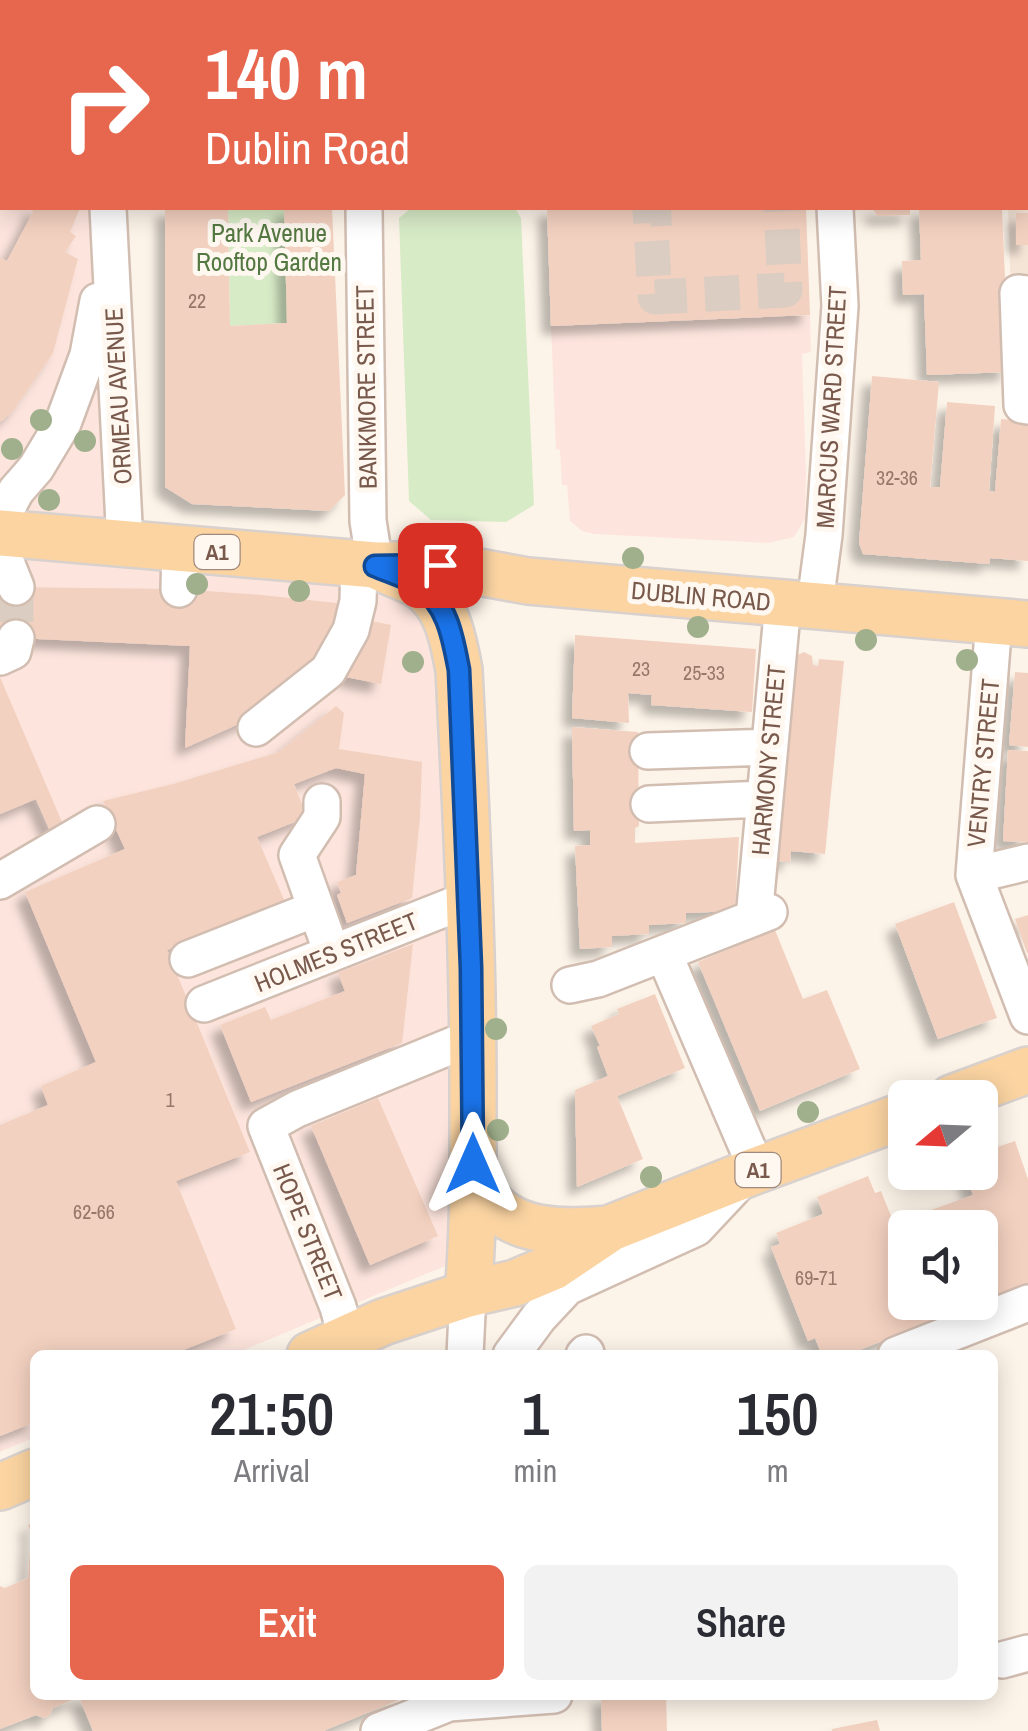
<!DOCTYPE html>
<style>
:root{--surface:#fff;--page:#f2f2f3;--text:#2b2b33;--muted:#7c7c81;--accent:#e7664e}
body{margin:0;font-family:"Archivo Narrow",sans-serif;background:var(--page);color:var(--text);height:100vh;display:flex;flex-direction:column;font-size:38px;white-space:nowrap}
*{box-sizing:border-box;margin:0}
p{font-size:32px;color:var(--muted)}
.icon{flex:none;width:55px;height:55px;fill:none;stroke:currentColor;stroke-width:2;stroke-linecap:round;stroke-linejoin:round}
.map{position:relative;flex:1;overflow:hidden}
.sheet{position:absolute;left:30px;top:1350px;width:968px;height:350px;display:flex;flex-direction:column;background:var(--surface);border-radius:15px;box-shadow:0 5px 25px #0003}
.sheet>*{flex:none}
.hud{position:absolute;left:0px;top:0px;width:1030px;height:210px;box-shadow:0 5px 25px #0003;background:#e7664e;color:#fff;overflow:hidden}
.needle{width:65px;rotate:251deg}
.buttons{position:absolute;left:888px;top:1080px;display:grid;gap:20px}
.buttons a{display:grid;place-items:center;width:110px;height:110px;border-radius:15px;background:var(--surface);box-shadow:0 5px 25px #0003;font-size:50px}
.pin{position:absolute;display:grid;place-items:center;width:85px;height:85px;color:#fff;margin:-42px;border-radius:20px;box-shadow:0 5px 15px #0006}
.me{position:absolute;width:110px;margin:-55px;rotate:0deg;stroke-linejoin:round;filter:drop-shadow(0 0 8px #0008)}
.turn{display:flex;align-items:center;gap:35px;height:210px;padding:0 40px;font-size:45px}
.turn .icon{width:130px;height:130px;stroke-width:2.5}
.turn b{display:block;font-size:70px;line-height:85px}
.eta{display:flex;justify-content:space-evenly;align-items:center;height:170px;text-align:center}
.eta b{font-size:60px;font-weight:600;line-height:70px}
.primary-button{display:flex;gap:20px;margin-top:auto;padding:20px 40px}
.primary-button a{flex:1;height:115px;border-radius:15px;background:var(--accent);color:#fff;font-size:40px;font-weight:600;line-height:115px;text-align:center}
.primary-button a+a{background:var(--page);color:var(--text)}
.map>svg:first-child{display:block}
</style>
<div class="map">
<svg width="1028" height="1731" viewBox="0 0 1028 1731">
<defs>
<filter id="shadow"><feDropShadow dx="-9" dy="9" stdDeviation="5" flood-color="#0004"/></filter>
</defs>
<rect width="100%" height="100%" fill="#fdf4e9"/>
<path fill="#f5e5d7" d="M571,0H1028V412L1015,411L1008,208H1028V2H571Z"/>
<path fill="#fde5dd" d="M0,0H109V2H2V208H108L125,544L419,586L452,679L450,1264L232,1355H35V1437L0,1452Z
M810,315L811,352L802,354L806,474L805,519L794,537L769,543L594,534L582,531L570,521L567,485H562L560,450L556,449L551,326Z"/>
<path fill="#d8ebc7" d="M228,208H331L334,280L287,323L230,326Z
M411,208H515L521,218L534,505L506,522L431,520L409,501L399,218Z"/>
<path fill="#f3d1c0" filter="url(#shadow)" d="M31,208H80L70,232L76,236L65,252L78,259L53,353L13,411L0,422V258L7,261L33,212Z
M165,208H228L230,326L287,323L284,208H332L345,495L329,511L192,504L165,487Z
M547,208H806L810,315L551,326Z
M872,208H910V215L877,216Z
M919,208H1002L1009,372L927,375L924,294L903,295L902,261L921,260Z
M1016,213H1028V245H1016Z
M872,376L939,382L930,487H940L947,402L995,406L989,491L995,492L1001,419L1028,421V561L990,558L989,564L863,554L859,543Z
M0,587L179,589L262,595L355,605L341,643L252,718L185,748L190,646L16,638L0,644Z
M357,618L391,625L381,684L346,677Z
M575,635L756,649L752,712L651,705L652,695L628,693L629,723L572,718Z
M804,652L812,656L813,665L818,666L819,659L844,661L825,854L791,851L790,862L775,861L795,656Z
M1015,672L1028,673V747L1009,745Z
M0,677L65,829L51,833L36,799L0,814Z
M336,706L344,713L339,749L422,762L420,817L412,898L347,923L337,895L341,893L337,882L356,875L365,774L336,768L294,784L307,817L257,837L285,902L167,950L250,1152L176,1181L236,1329L171,1355H35V1422L0,1436V1125L48,1105L41,1086L96,1062L25,892L125,849L103,801L173,784L279,752Z
M572,727L638,732L639,826L635,828V843L739,837L735,911L686,913V923L649,925V934L612,936V947L580,949L575,846L590,845V830L574,831Z
M1008,750L1028,751V842L1003,841Z
M954,902L997,1018L938,1039L895,924Z
M1028,915V953H1027L1015,919Z
M775,930L803,999L827,990L860,1069L760,1111L698,962Z
M413,944L402,1043L251,1102L220,1025L265,1007L271,1020L345,991L338,973Z
M655,994L685,1068L617,1096L643,1159L577,1187L575,1090L608,1076L597,1047L600,1046L591,1026L619,1014L617,1009Z
M378,1098L438,1236L370,1265L311,1126Z
M1015,1141L1028,1179V1286L980,1303V1228H926L920,1214L973,1195L965,1172H980V1153Z
M868,1176L875,1193L881,1191L905,1251V1302H925L933,1321L847,1355H822L815,1338L808,1341L771,1247L780,1244L776,1233L823,1214L817,1197Z
M35,1522V1695H411L323,1731H93L79,1697L53,1708L50,1715L44,1718L36,1715L0,1729V1586L5,1588L28,1578L31,1533L28,1525Z
M601,1695H666L667,1731H602Z
M877,1720L880,1731H832V1729Z"/>
<g fill="none" stroke-linecap="round" stroke-linejoin="round">
<path stroke="#dccdc2" stroke-width="35" stroke-dasharray="35 18" stroke-linecap="butt" d="M671,208L650,209L655,297L785,290L781,208
M16,587V638"/>
<defs>
<path id="minor" d="M348,0H380
M98,2L277,0
M0,39L2,38
M108,208L125,544
M364,208L368,521L375,565
M1028,294L1018,293L1022,405L1028,406
M0,521L16,491L36,468L63,423L88,355L98,301
M0,547L16,587
M179,589L180,548
M811,606L817,588L824,535L840,306L835,208
M994,621L974,875L1028,1016
M0,657L13,651L16,638
M256,728L328,671L351,630L358,601L359,564
M648,751L769,747
M322,802V817L297,855L332,953
M649,804L763,799
M974,875L1028,862
M0,881L97,824
M754,918L783,603
M664,954L757,1170
M188,959L315,909
M570,985L598,979L769,912
M204,1004L469,899
M351,1355L338,1307L266,1126L297,1109L473,1037
M465,1355L468,1294
M511,1355L539,1317L567,1287L696,1228L742,1179
M584,1355L586,1353
M896,1355L1028,1303
M1002,1660L1028,1653
M379,1731L449,1703L554,1695"/>
<path id="major" d="M0,533L375,565H440L528,581L1028,624
M377,566C390,573 407,578 420,586C448,606 453,639 459,670C466,809 473,949 473,1089C473,1157 474,1226 468,1294
M952,1098L1028,1070
M473,1164C476,1174 478,1186 484,1194C511,1236 567,1232 609,1229
M310,1355L383,1322L468,1294L515,1283L553,1267L611,1228L757,1170L905,1115
M0,1487L35,1472"/>
</defs>
<use href="#minor" stroke="#d2bdb1" stroke-width="40"/>
<use href="#major" stroke="#d9d1cd" stroke-width="50"/>
<use href="#minor" stroke="#fff" stroke-width="35"/>
<use href="#major" stroke="#fbd4a2" stroke-width="45"/>
</g>
<g fill="#a0b08d">
<circle cx="41" cy="420" r="11"/>
<circle cx="85" cy="441" r="11"/>
<circle cx="12" cy="449" r="11"/>
<circle cx="49" cy="500" r="11"/>
<circle cx="633" cy="558" r="11"/>
<circle cx="197" cy="584" r="11"/>
<circle cx="299" cy="591" r="11"/>
<circle cx="698" cy="627" r="11"/>
<circle cx="866" cy="640" r="11"/>
<circle cx="967" cy="660" r="11"/>
<circle cx="413" cy="662" r="11"/>
<circle cx="496" cy="1029" r="11"/>
<circle cx="808" cy="1112" r="11"/>
<circle cx="498" cy="1130" r="11"/>
<circle cx="651" cy="1177" r="11"/>
</g>
<g fill="none" stroke-linecap="round" stroke-linejoin="round">
<defs>
<path id="route" d="M440,565L375,566C389,572 406,577 419,585C448,604 453,639 459,670L471,968L473,1164"/>
</defs>
<use href="#route" stroke="#114b97" stroke-width="25"/>
<use href="#route" stroke="#1a73e8" stroke-width="18"/>
</g>
<g text-anchor="middle" dominant-baseline="central" stroke-width="10" stroke-linejoin="round" paint-order="stroke">
<g font-size="20" fill="#977769">
<text x="197" y="300">22</text>
<text x="897" y="477">32-36</text>
<text x="641" y="668">23</text>
<text x="704" y="672">25-33</text>
<text x="170" y="1099">1</text>
<text x="94" y="1211">62-66</text>
<text x="816" y="1277">69-71</text>
</g>
<g fill="#fff8f0" stroke="#a0897d" stroke-width="2.5">
<rect x="194.5" y="535" width="45" height="34" rx="8"/>
<rect x="735.5" y="1153" width="45" height="34" rx="8"/>
</g>
<g font-size="22" font-weight="bold" fill="#78594c">
<text x="217" y="552">A1</text>
<text x="758" y="1170">A1</text>
</g>
<g font-size="25" fill="#547841" stroke="#fff8f0">
<text x="269" y="233">Park Avenue<tspan x="269" dy="29">Rooftop Garden</tspan></text>
</g>
<g font-size="25" fill="#78594c" stroke="#fff8f0">
<text transform="translate(366 387) rotate(-91)">BANKMORE STREET</text>
<text transform="translate(118 396) rotate(-93)">ORMEAU AVENUE</text>
<text transform="translate(831 407) rotate(-87)">MARCUS WARD STREET</text>
<text transform="translate(701 596) rotate(5)">DUBLIN ROAD</text>
<text transform="translate(768 760) rotate(-85)">HARMONY STREET</text>
<text transform="translate(983 763) rotate(-85)">VENTRY STREET</text>
<text transform="translate(336 952) rotate(-22)">HOLMES STREET</text>
<text transform="translate(308 1232) rotate(68)">HOPE STREET</text>
</g>
</g>
</svg>
<div class="buttons">
<a><svg class="needle" viewBox="-14 -14 28 28"><path d="M0-13l5 13h-10z" fill="#e53935"/><path d="M0 13l5-13h-10z" fill="#7c7c81"/></svg></a>
<a><svg class="icon" aria-label="sound" viewBox="0 0 24 24"><path d="M4 9h4l5-4v14l-5-4H4zM17 9q2 3 0 6"/></svg></a>
</div>
<div class="pin" style="left:440px;top:565px;background:#d93025"><svg class="icon" aria-label="arrive" viewBox="0 0 24 24"><path d="M6 21V4h12l-3 4 3 4H6"/></svg></div>
<svg class="me" style="left:473px;top:1164px" viewBox="-20 -20 40 40"><path d="M0-17L14 15 0 8-14 15z" fill="#1a73e8" stroke="#fff" stroke-width="4"/></svg>
<div class="hud">
<div class="turn"><svg class="icon" aria-label="right" viewBox="0 0 24 24"><path d="M7 20v-9h11M14 6l5 5-5 5"/></svg><div><b>140 m</b>Dublin Road</div></div>
</div>
<section class="sheet">
<div class="eta">
<div><b>21:50</b><p>Arrival</p></div>
<div><b>1</b><p>min</p></div>
<div><b>150</b><p>m</p></div>
</div>
<div class="primary-button"><a>Exit</a><a>Share</a></div>
</section>
</div>
